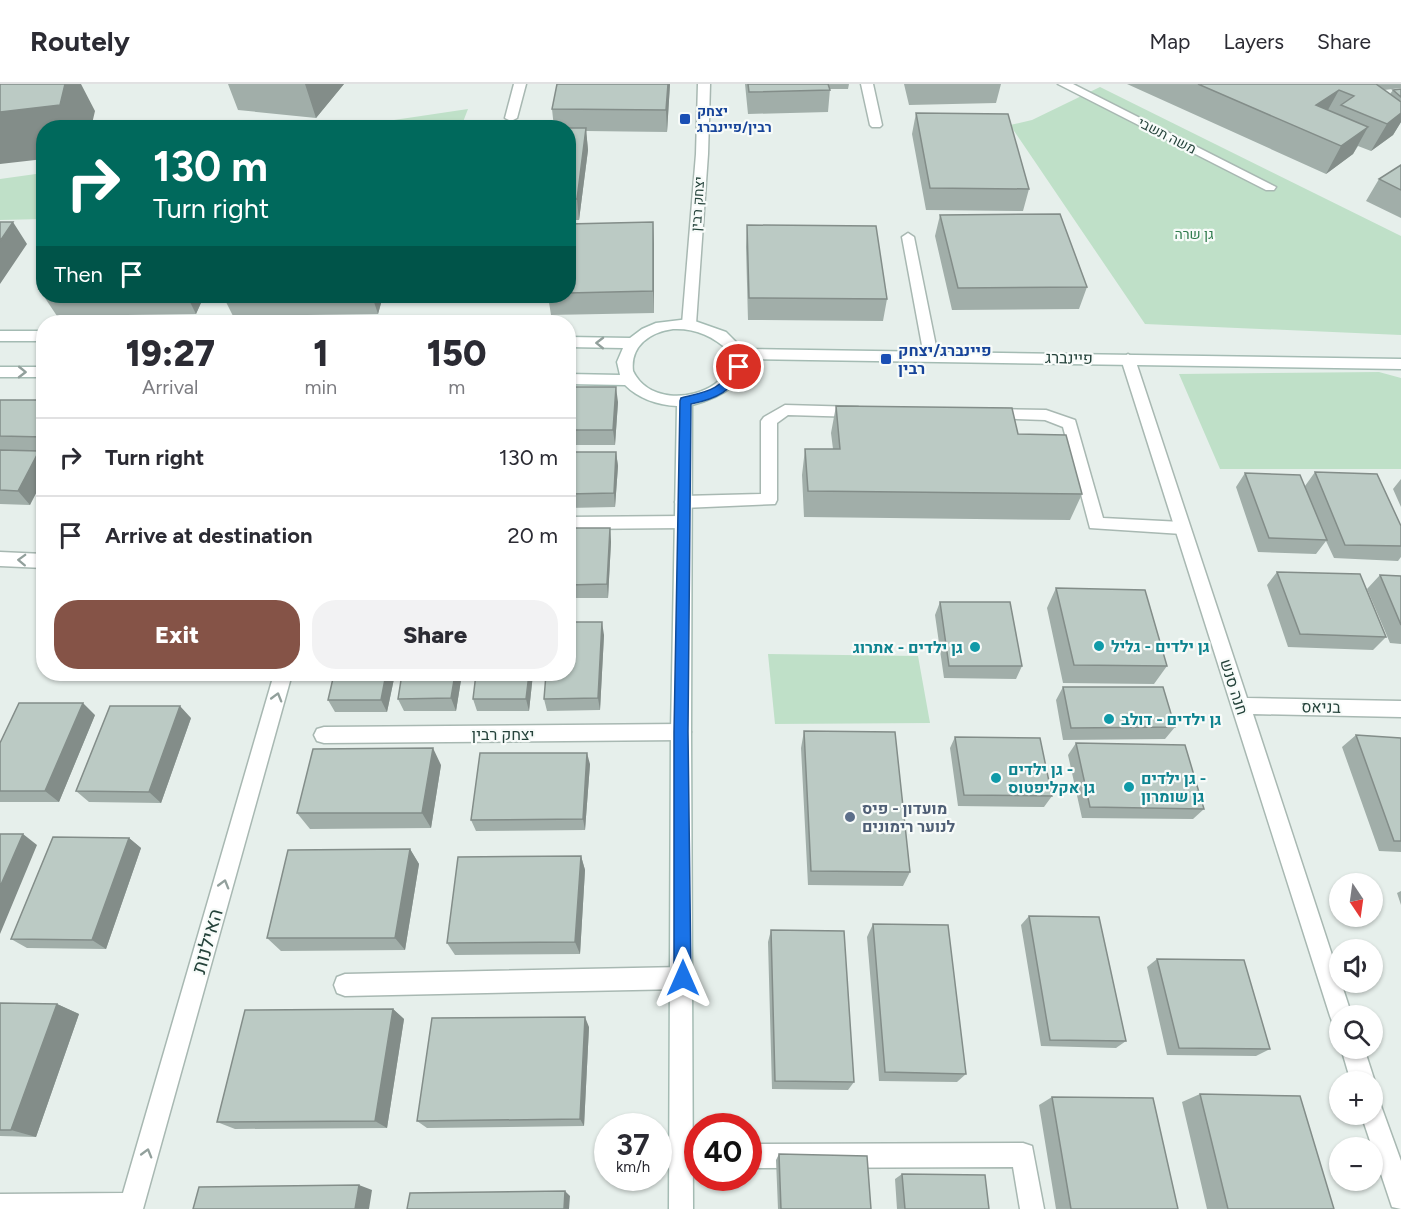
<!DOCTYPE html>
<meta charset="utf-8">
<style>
:root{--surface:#fff;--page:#f2f2f3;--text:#2b2b33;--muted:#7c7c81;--line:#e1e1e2;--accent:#855347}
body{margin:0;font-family:Figtree,Heebo,sans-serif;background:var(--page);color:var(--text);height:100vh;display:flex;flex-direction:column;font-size:22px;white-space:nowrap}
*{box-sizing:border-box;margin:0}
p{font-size:20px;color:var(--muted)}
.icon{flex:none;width:33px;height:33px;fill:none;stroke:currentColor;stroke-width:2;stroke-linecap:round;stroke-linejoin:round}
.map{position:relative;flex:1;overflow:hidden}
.drawer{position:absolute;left:36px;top:231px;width:540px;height:366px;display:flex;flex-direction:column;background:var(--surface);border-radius:24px;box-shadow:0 2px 4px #0004}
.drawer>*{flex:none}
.top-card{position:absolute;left:36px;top:36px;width:540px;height:183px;border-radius:24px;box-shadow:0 2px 4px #0004;background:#00695c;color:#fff;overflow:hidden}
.needle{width:39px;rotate:167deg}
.buttons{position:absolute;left:1329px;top:789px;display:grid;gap:12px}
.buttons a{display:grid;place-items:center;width:54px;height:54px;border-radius:50%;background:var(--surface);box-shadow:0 2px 4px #0004;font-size:30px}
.speed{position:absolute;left:594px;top:1029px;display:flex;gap:12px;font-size:30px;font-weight:700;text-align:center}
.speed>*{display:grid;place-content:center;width:78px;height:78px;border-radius:50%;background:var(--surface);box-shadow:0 2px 4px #0004;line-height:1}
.speed small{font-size:15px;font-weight:400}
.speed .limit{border:9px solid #d22;background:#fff;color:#111}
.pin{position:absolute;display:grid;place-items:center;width:51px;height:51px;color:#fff;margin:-26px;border:3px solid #fff;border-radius:50%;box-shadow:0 2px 6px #0007}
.me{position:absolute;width:66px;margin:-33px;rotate:0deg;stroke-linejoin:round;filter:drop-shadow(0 0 4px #0008)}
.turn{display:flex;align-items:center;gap:21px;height:126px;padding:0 18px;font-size:27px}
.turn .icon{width:78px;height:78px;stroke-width:2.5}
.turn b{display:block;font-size:42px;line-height:51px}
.then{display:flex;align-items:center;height:57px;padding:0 18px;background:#0003;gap:12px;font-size:22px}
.eta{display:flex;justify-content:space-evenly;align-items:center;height:102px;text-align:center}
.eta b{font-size:36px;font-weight:800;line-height:42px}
.action{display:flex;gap:12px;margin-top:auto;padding:12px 18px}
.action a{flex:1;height:69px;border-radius:24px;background:var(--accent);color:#fff;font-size:24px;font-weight:800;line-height:69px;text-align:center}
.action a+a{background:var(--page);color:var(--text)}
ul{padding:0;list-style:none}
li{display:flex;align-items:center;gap:18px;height:78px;padding:0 18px;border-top:2px solid var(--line)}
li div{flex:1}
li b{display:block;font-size:22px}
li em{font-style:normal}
header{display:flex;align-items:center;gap:36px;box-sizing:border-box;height:84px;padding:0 30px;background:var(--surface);border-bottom:2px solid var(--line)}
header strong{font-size:28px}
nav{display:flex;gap:33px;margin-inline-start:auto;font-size:21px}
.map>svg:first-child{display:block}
</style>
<header>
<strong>Routely</strong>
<nav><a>Map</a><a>Layers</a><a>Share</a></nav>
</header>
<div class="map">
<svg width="1401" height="1125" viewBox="0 0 1401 1125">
<rect width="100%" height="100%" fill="#e6efeb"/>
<path fill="#bfe0c8" d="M1100,3L1401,152V251L1145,240L1010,41L1032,36Z
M468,25L461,43H347Z
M43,89V135L0,136V95Z
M1379,288L1401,294V385H1220L1179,290Z
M768,570L918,572L930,639L775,640Z"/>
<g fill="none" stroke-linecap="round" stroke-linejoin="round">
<defs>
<path id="lane" d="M514,0H526L517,34L511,37L505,34Z
M861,0H873L882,41L880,43H872L870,41Z
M908,149L914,153L938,272L931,277L924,272L902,153Z
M785,321L858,323L866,328L858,333L788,331L777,339V416L775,420L683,424L677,422L675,418L677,414L683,412L761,410V337L764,333Z
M990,325L1046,326L1075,336L1103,434L1182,438L1188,440L1190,444L1188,448L1182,450L1090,444L1063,343L1045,336L985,334L982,330Z
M1023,1059L1032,1062L1044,1125H1020L1013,1083L748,1084V1060Z
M681,1060H698V1084H681L672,1081L669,1072L672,1063Z"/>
<path id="street" d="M698,0H710L708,70L696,240L689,245L682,240L696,70Z
M1058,0H1073L1276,103L1274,106H1266Z
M1128,270L1135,275L1247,614L1401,617V633L1253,630L1352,932H1340V943L1333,940L1330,932L1121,275Z
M683,432L689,434L691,438L689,442L683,444L568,445V433Z
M0,468L44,470V484L0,482Z
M274,590H292L143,1125H0V1110L123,1109Z
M681,640L688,642L691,648L688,654L681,656L324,659L317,657L314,651L317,645L324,643Z
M683,883L691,886L694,894L691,902L683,905L345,912L337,909L334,901L337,893L345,890Z
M1341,964H1364L1375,998L1372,1003V998H1351Z
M1372,1015L1380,1019L1401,1077V1125L1392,1123L1361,1030H1372Z"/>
<path id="secondary" d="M689,235L726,248L743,265L1401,275V285L744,275C747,303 714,315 692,321L691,648L693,1125H669L671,648L677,322C658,321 639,315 625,301L568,300V290L620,291L617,278L623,264L568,263V253L630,254L642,245L656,239ZM673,245C695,244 713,252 729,267C729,271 731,277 730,282C729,289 721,295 715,300C691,317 648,318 633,287C630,262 650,248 673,245Z
M0,247H44V257H0Z
M0,283H44V293H0Z"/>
</defs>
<use href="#lane" stroke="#a8b8b2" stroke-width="3"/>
<use href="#street" stroke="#a8b8b2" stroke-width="3"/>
<use href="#secondary" stroke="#a4bbb3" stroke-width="3"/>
<use href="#lane" fill="#fff" fill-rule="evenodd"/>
<use href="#street" fill="#fff" fill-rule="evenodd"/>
<use href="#secondary" fill="#fff" fill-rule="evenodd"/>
</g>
<path fill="#a1aea9" d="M228,0H344L316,34L238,26Z
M670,0L667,48L586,47L588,66L579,136H568V44H554L552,25Z
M745,0H849L848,5H830L828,28L748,30Z
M904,0H1001L996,19L909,21Z
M1127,0H1401V4L1384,6L1390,10L1393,6L1401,5V38L1393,51L1371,67L1358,62L1353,70L1326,90Z
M916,29L1029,105L1023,127L926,126L912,50Z
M1401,81V134L1366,117L1379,95Z
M940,131L1087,203L1079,225L952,226L935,152Z
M653,138L654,229L551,231L548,212H568V140Z
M747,141L887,215L883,237L748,236L746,163Z
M44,197V212H204L196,230L57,232L39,205Z
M223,212H383L378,230L233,232Z
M568,303L618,318L615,361H568Z
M0,316H44V367H40L30,421L0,420Z
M836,322L1018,350L1082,410L1070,436L804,433L802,391L805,365H833L831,349Z
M568,368H616L618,382L615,423L568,424Z
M1315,388L1401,442V473L1398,477L1334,474L1326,457L1316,470L1258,468L1236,403L1245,389L1305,402Z
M1401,395V423L1393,405Z
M568,444H610L611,458L608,514H568Z
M1277,488L1386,553L1373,566L1288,563L1267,501Z
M1380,491L1401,492V560L1390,559L1367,505Z
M1056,504L1167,582L1154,600L1063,599L1047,524Z
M940,518L1022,582L1016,595L944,594L935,531Z
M604,551L600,626L547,627L544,615Z
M334,590H395L387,628H335L328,616Z
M402,590H462L456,627H404L398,615Z
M533,590L529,627H477L473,615Z
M1063,603L1175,643L1165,655L1063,656L1056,616Z
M95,631L59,718H0V659Z
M191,634L161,719L89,718L76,707Z
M804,647L910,788L903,802L808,801L801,664Z
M1356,651L1401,654V768L1379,767L1342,663Z
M955,653L1052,712L1044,723L958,722L950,664Z
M1076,659L1204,725L1193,735L1082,734L1068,671Z
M590,680L585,746L476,747L471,736Z
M441,681L431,744L310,745L297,729Z
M129,754L141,764L106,865L27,864L11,855Z
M410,765L419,780L405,866L281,867L267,854Z
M581,772L585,786L580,870L455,871L447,859Z
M1401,807V821L1397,809Z
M1029,832L1126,957L1116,964L1041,962L1021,841Z
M873,840L966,990L957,998L879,997L867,853Z
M771,846L854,998L848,1006L772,1005L768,858Z
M1157,875L1270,965L1256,972L1167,971L1147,883Z
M0,919L57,920L79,930L36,1053L0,1052Z
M393,925L404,935L387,1044L235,1045L217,1038Z
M589,943L584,1042L427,1044L417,1037Z
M1200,1010L1334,1125H1207L1182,1018Z
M1052,1013L1178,1125H1056L1039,1021Z
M779,1070L871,1125H778L776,1076Z
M902,1090L989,1125H897L895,1095Z"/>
<path fill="#838d89" d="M65,0H81L95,27L91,44H44V75L0,80V28Z
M305,0H344L316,34Z
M668,0H670L667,48L666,26Z
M1339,6L1324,33L1316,21Z
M1401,29V38L1393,51L1371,67L1387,40Z
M1368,43L1353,70L1326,90L1341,62Z
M586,44L588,66L579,136L577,115Z
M13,138L27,160L0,200V157Z
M653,138L654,160V229L653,207Z
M187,212H204L196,230Z
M372,212H383L378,230Z
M616,303L618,318L615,361L613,346Z
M39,367L44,372V394L30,421L18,407Z
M616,368L618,382L615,423L614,409Z
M610,444L611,458L608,514L607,500Z
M602,538L604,551L600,626L598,614Z
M386,590H395L387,628L381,616Z
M455,590H462L456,627L451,614Z
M529,590H533L529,627L526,615Z
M83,619L95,631L59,718L45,707Z
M180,622L191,634L161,719L149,708Z
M433,664L441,681L431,744L422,729Z
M587,669L590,680L585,746L583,735Z
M23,750L37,761L0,850V803Z
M129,754L141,764L106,865L92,856Z
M410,765L419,780L405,866L395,854Z
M581,772L585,786L580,870L575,858Z
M57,920L79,930L36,1053L11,1046Z
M393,925L404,935L387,1044L375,1037Z
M585,933L589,943L584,1042L580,1035Z
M359,1101L372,1106L369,1125H355Z
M565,1107L570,1112L569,1125H564Z"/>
<path fill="#bbcac4" stroke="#838d89" stroke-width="1.5" d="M0,0H65L60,21L0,28Z
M557,0H668L666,26L552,25Z
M748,0H828L830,6L749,8Z
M1198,0H1376L1401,18V29L1387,40L1341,21L1354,12L1339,6L1316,21L1368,43L1341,62Z
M1401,5V13L1393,6Z
M916,29L1008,30L1029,105L930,104Z
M568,44H586L577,115H568Z
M1401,81V106L1379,95Z
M1060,130L1087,203L958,204L940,131Z
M0,138H13L0,157Z
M653,138V207L568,209V140Z
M747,141L876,142L887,215L749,214Z
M44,197V205H39Z
M568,303H616L613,346H568Z
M0,316H44V353L0,352Z
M836,322L1012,324L1018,350L1066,351L1082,410L808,407L805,365H840Z
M0,366L39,367L18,407L0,406Z
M568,368H616L614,409L568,410Z
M1315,388L1377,390L1401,442V462L1345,461Z
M1245,389L1300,391L1327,456L1269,454Z
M568,444H610L607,500L568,501Z
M1277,488L1360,490L1386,553L1300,550Z
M1380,491L1401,492V541Z
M1056,504L1145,506L1167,582L1074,581Z
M940,518H1010L1022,582H949Z
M568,538H602L598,614L544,615L546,590H568Z
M334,590H386L381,616H328Z
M402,590H455L451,614L398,615Z
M476,590H529L526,615H473Z
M1063,603H1163L1175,643L1071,644Z
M19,619H83L45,707H0V659Z
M110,622H180L149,708L76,707Z
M804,647L895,648L910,788L811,787Z
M1356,651L1401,654V757H1394Z
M955,653L1040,654L1052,712L964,711Z
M1076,659L1185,661L1204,725L1090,723Z
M433,664L422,729H297L313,665Z
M480,669H587L583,735L471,736Z
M0,750H23L0,803Z
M53,753L129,754L92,856L11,855Z
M410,765L395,854H267L288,766Z
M581,772L575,858L447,859L458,773Z
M1029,832L1099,833L1126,957L1050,956Z
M873,840L948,841L966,990L885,988Z
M771,846L844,847L854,998L775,997Z
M1157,875L1244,876L1270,965L1179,964Z
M0,919L57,920L11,1046H0Z
M393,925L375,1037L217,1038L245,926Z
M585,933L580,1035L417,1037L432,934Z
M1200,1010L1300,1012L1334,1125H1228Z
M1052,1013L1153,1014L1178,1125H1071Z
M779,1070L867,1072L871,1125H781Z
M902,1090L985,1091L989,1125H905Z
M359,1101L355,1125H193L199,1103Z
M565,1107L564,1125H407L410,1109Z"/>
<defs><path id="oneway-chevron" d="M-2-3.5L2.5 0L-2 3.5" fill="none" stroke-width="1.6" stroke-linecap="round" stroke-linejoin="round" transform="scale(1.5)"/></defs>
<g stroke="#92a09c">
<use href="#oneway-chevron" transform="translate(600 259) rotate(-179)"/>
<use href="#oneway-chevron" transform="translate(22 288) rotate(1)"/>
<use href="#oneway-chevron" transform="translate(22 476) rotate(-178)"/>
<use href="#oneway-chevron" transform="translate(277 613) rotate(-74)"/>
<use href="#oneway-chevron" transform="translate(224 800) rotate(-74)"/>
<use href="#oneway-chevron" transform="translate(147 1069) rotate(-74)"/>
</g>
<path fill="#1a73e8" stroke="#114b97" stroke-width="1.5" d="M739,279L744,283C733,307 716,315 691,320L688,648L691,894L689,900L683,902L677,900L674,894V648L680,317L681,314C709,307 720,307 735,280Z"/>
<g fill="#1a4fb4" stroke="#f7fbf9" stroke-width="2">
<rect x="679" y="29" width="12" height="12" rx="3"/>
<rect x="880" y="269" width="12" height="12" rx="3"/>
</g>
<g fill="#0f9aa8" stroke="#f7fbf9" stroke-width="2">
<circle cx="1099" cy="562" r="6"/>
<circle cx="975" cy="563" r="6"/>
<circle cx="1109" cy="635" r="6"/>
<circle cx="996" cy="694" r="6"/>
<circle cx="1129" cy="703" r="6"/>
</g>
<circle fill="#5c6f8a" stroke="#f7fbf9" stroke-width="2" cx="850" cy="733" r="6"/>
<g text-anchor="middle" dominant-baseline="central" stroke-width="4.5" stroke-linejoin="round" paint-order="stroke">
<g font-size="14" font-weight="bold" fill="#164399" stroke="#f7fbf9" text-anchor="start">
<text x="697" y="27">יצחק<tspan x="697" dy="16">רבין/פיינברג</tspan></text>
</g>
<g font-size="14" fill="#24423a" stroke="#f7fbf9">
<text transform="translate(1167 52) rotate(27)">משה תשבי</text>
<text transform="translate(698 120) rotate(-86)">יצחק רבין</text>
</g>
<g font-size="14" fill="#2d7a4b" stroke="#f7fbf9">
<text x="1194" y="150">גן שרה</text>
</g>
<g font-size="16" font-weight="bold" fill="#164399" stroke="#f7fbf9" text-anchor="start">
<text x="898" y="266">פיינברג/יצחק<tspan x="898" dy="18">רבין</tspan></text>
</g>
<g font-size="16" fill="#24423a" stroke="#f7fbf9">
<text transform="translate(1069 274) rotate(1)">פיינברג</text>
<text transform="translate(1234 603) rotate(72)">חנה סנש</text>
<text transform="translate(1321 623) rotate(1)">בניאס</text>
<text x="503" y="650">יצחק רבין</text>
</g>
<g font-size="16" font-weight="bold" fill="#0d838f" stroke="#f7fbf9" text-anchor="start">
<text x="1111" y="562">גן ילדים - גליל</text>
<text x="963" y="563" text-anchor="end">גן ילדים - אתרוג</text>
<text x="1121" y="635">גן ילדים - דולב</text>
<text x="1008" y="685">גן ילדים -<tspan x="1008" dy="18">גן אקליפטוס</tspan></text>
<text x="1141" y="694">גן ילדים -<tspan x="1141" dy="18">גן שומרון</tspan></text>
</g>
<g font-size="16" font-weight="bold" fill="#4e5e75" stroke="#f7fbf9" text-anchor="start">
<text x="862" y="724">מועדון - פיס<tspan x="862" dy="18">לנוער רימונים</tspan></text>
</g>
<g font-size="20" fill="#24423a" stroke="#f7fbf9">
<text transform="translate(207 857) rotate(-74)">האילנות</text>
</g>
</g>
</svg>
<div class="buttons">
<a><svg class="needle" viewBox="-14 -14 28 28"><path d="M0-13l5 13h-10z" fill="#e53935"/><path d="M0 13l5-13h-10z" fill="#7c7c81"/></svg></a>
<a><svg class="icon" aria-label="sound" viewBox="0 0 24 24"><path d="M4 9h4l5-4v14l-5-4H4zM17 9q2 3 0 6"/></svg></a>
<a><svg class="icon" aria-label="search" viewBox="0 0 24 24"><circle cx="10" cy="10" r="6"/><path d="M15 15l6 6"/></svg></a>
<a>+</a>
<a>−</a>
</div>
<div class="speed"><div>37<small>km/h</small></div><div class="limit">40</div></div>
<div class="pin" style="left:739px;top:283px;background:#d93025"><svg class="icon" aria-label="arrive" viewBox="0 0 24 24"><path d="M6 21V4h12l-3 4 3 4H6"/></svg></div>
<svg class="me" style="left:683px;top:894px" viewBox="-20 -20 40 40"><path d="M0-17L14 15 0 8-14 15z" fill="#1a73e8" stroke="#fff" stroke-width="4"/></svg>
<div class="top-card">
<div class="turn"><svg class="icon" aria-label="right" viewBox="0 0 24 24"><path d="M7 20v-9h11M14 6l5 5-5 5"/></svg><div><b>130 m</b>Turn right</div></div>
<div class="then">Then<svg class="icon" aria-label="arrive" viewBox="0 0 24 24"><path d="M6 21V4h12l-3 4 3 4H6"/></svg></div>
</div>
<section class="drawer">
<div class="eta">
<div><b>19:27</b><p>Arrival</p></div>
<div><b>1</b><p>min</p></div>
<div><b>150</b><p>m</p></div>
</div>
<ul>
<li><svg class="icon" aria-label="right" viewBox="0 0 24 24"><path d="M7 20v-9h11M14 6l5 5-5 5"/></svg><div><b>Turn right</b></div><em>130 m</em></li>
<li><svg class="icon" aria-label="arrive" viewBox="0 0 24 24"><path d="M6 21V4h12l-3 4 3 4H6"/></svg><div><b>Arrive at destination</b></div><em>20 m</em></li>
</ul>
<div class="action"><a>Exit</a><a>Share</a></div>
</section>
</div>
